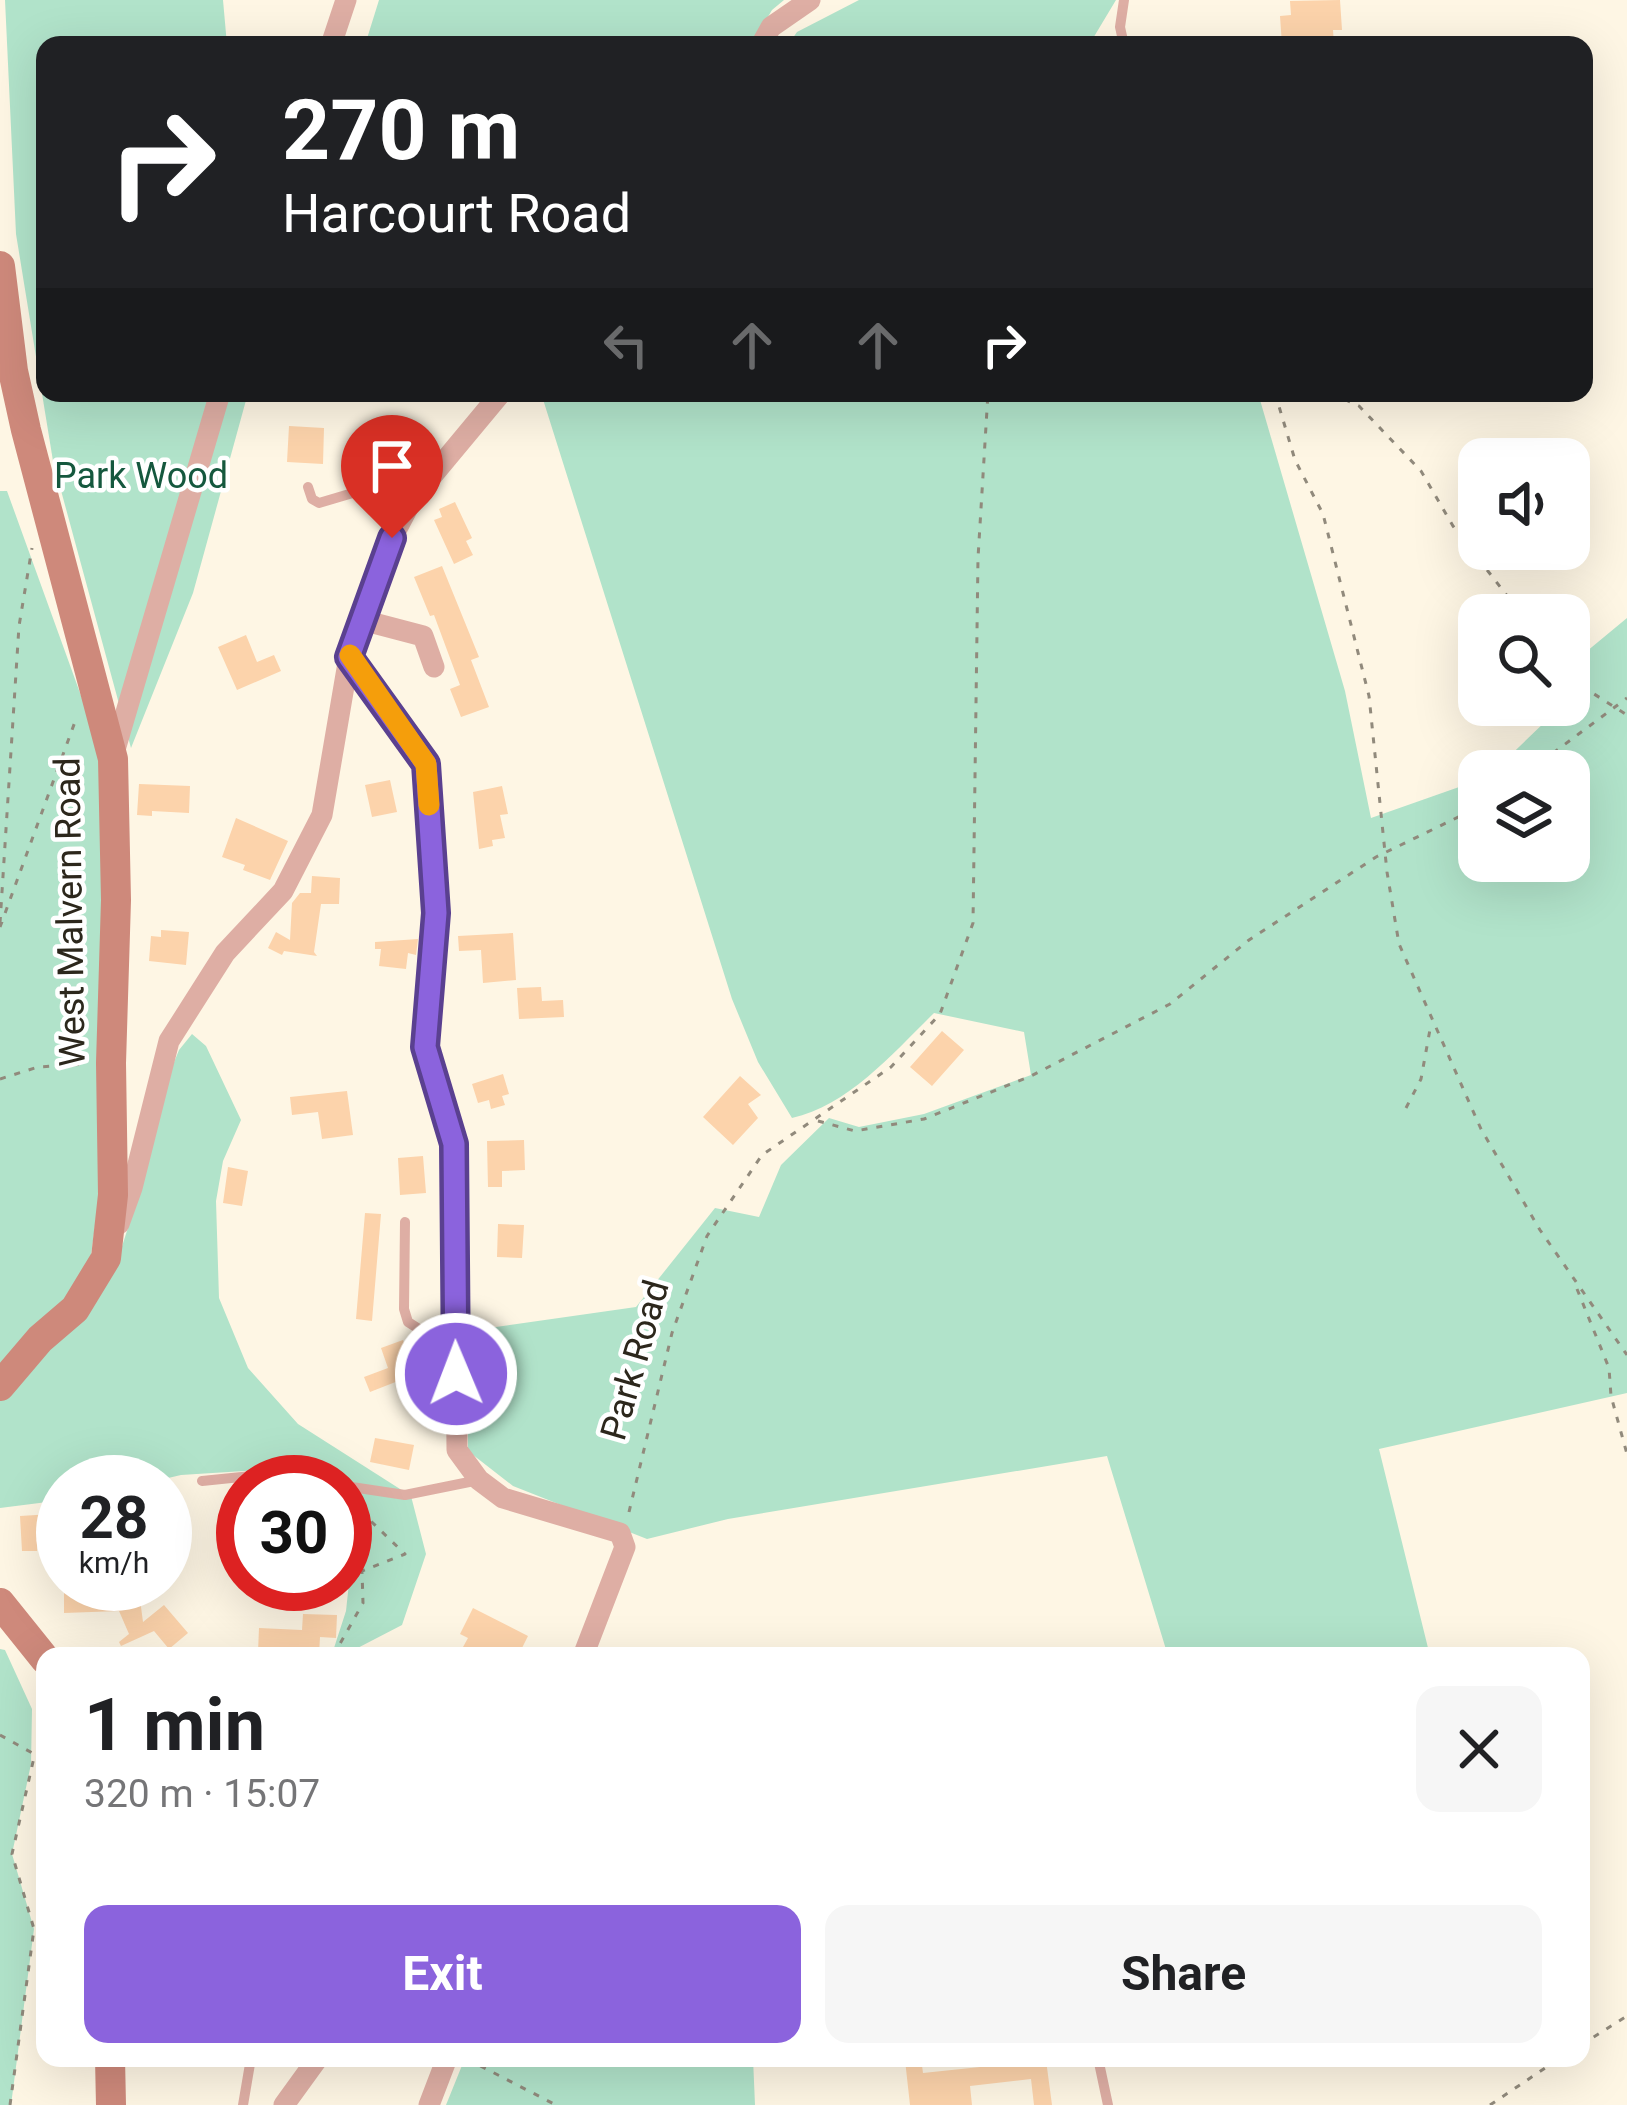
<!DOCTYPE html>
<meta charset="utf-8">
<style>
:root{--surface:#fff;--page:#f6f6f6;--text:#202124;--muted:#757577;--accent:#8b63dd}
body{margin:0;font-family:Roboto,sans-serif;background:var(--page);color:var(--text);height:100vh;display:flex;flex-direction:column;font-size:45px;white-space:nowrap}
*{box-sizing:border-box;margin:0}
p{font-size:39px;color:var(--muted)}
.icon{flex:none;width:66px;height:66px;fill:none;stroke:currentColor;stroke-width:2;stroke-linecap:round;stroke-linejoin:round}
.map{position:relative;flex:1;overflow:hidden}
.side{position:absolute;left:36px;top:1647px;width:1554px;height:420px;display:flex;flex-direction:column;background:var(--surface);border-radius:24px;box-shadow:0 12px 48px #0002}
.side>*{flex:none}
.top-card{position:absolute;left:36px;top:36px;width:1557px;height:366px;border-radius:24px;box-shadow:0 12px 48px #0002;background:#202124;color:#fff;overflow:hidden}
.controls{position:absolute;left:1458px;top:438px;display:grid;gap:24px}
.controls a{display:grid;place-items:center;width:132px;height:132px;border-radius:24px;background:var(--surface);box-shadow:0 12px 48px #0002;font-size:60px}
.speed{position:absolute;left:36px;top:1455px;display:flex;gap:24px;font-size:60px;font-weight:700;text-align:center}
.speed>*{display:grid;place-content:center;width:156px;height:156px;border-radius:50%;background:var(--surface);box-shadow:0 12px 48px #0002;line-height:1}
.speed small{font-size:30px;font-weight:400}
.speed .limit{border:18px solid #d22;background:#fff;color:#111}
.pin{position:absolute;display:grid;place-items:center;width:102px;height:102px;color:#fff;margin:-123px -51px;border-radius:50% 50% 50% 0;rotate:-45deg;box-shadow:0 0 12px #0007}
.pin .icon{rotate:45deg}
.me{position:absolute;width:132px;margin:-66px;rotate:359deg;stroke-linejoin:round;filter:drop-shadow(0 0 9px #0008)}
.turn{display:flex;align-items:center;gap:42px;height:252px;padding:0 48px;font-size:54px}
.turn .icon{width:156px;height:156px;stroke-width:2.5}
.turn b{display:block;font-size:84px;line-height:102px}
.lanes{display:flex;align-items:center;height:114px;padding:0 48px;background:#0003;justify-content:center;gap:60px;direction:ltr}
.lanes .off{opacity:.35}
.round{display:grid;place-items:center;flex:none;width:126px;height:126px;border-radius:24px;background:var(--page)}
.head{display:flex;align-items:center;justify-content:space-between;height:204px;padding:0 48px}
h1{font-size:72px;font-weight:700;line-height:90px}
.cta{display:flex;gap:24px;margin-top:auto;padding:24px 48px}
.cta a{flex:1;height:138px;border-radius:24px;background:var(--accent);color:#fff;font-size:48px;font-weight:700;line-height:138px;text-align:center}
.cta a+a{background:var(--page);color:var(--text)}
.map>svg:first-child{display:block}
</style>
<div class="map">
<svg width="1627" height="2105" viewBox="0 0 1627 2105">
<rect width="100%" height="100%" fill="#fef6e4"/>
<path fill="#b1e3ca" d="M5,0H223L227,45H45V393H248L193,593L131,748L53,461L16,234Z
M379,0H784L772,10L751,45H365Z
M859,0H1116L1089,45H788L797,32Z
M541,393H1258L1345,691L1371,818L1479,780V861H1569V771H1494L1548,719L1550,705H1569V666L1627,618V1393L1379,1449L1430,1656H1168L1107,1456L728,1519L647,1539L513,1486L468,1451V1331L636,1307L715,1208L759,1217L781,1165L829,1118L859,1127L924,1114L1031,1075L1024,1032L934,1013C894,1052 848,1106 792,1118L758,1062L732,999Z
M0,491H7L101,751L104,1159L88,1278L0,1365Z
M192,1034L206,1046L241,1120L223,1161L216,1201L219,1298L248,1368L298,1424L411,1496L426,1554L402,1625L346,1654L334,1648L346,1611L352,1555L345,1482H332L310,1467L181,1475L151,1482H63V1500L0,1508V1399L116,1265L143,1181L164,1087L179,1050Z
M0,1649L5,1650L32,1709L31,1764L12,1854L34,1929L11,2105H0Z
M465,2058H753L755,2105H446Z"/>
<path fill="#fcd3ab" d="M1340,0L1342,30H1333L1334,45H1282L1280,16L1291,15L1290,1Z
M289,426L324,428L323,464L287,462Z
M455,502L472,538L466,541L473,555L454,564L434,520L442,517L439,509Z
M442,566L479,657L471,660L489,707L461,717L450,689L460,685L434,615L430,616L414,577Z
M246,635L257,662L274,655L281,671L237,690L218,647Z
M390,780L397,812L372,817L365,785Z
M139,784L190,786L189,813L152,811V816L137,815Z
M502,786L508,814L500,815L505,838L492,840L493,846L479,849L473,792Z
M236,818L288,841L270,880L243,870L245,865L222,857Z
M312,876L340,878L339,904H321L314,952L317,956L284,951L282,955L268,948L276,932L290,940L292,903L300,893H311Z
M161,930L189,932L186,965L149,961L151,936L161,937Z
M513,933L516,980L483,983L481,950L459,951L458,936Z
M418,939L416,955L408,953L406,969L379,966L381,949H375V942Z
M541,987L542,1001L563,1000L564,1017L519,1019L517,988Z
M942,1031L964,1050L932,1086L910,1067Z
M503,1074L509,1094L502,1096L505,1105L491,1109L489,1100L478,1103L472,1084Z
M740,1076L761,1095L748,1104L758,1118L733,1145L703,1117Z
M347,1091L353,1135L322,1139L318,1112L292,1115L290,1097Z
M524,1140L525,1170L502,1171V1187H488L487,1141Z
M423,1156L426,1193L400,1195L398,1158Z
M228,1167L248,1171L242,1206L223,1203Z
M365,1213L381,1214L372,1321L356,1319Z
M498,1224L524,1225L522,1258L497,1257Z
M403,1340L416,1374L370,1392L364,1377L388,1368L381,1348Z
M375,1438L414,1445L409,1470L370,1462Z
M52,1514L54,1534L37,1538V1551H22L20,1516Z
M138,1584L143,1622L164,1605L188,1633L169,1649L154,1631L121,1646L119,1642L129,1634L119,1611L64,1613V1591Z
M473,1608L528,1636L518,1656H481L463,1647L468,1638L460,1634Z
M303,1614L337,1615L336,1638L320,1637L319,1656L258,1652L259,1628L302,1630Z
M921,2058L923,2073L1046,2060L1052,2105H1034L1031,2079L970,2086L972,2105H910L905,2060Z"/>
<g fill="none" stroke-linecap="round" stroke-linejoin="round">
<path stroke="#918a7c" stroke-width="3" stroke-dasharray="6 9" stroke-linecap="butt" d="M1275,393L1295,460L1323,514L1369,696L1387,872L1399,944L1481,1129L1540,1230L1627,1355
M1331,393L1359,406L1421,471L1453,526L1522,615
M1569,678L1627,715
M1529,771L1627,698
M0,923L19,626L32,548
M0,927L76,719
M0,1079L38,1067L86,1064
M1406,1108L1421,1079L1431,1024
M818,1121L855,1131L924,1119L1031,1076L1170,1004L1249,940L1376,857L1479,807
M1577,1289L1609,1368L1611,1396L1627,1454
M629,1512L672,1333L707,1236L762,1155L891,1067L940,1014L973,923L978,558L988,393
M333,1656L363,1603L362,1571L405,1554L351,1502
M0,1735L45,1760
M1581,2045L1627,2016
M357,2058L373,2063L384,2058
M467,2059L556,2105
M10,2105L34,1929L12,1854L35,1753
M1490,2105L1560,2058"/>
<path stroke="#deaea4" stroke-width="10" d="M1124,45L1120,27L1124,0
M308,487L312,499L319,503L373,487L409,506
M405,1222L404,1309L408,1322L433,1338L456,1336
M202,1481L311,1470L337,1482
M345,1486L405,1495L479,1480
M1098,2058L1108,2105
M243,2105L251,2058"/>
<path stroke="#deaea4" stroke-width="21" d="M331,45L346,0
M761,45L771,27L810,0
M362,620L423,636L434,667
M349,657L426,764L436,913L425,1047L454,1144L457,1450L479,1480L503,1498L620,1533L625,1547L583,1656
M114,753L220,393
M119,1224L132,1188L169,1041L225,953L283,891L322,815L349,657L392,538L412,500L501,393
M284,2105L318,2058
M429,2105L447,2058"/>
<path stroke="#ce897b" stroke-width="30" d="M0,266L13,371L26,430L113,759L116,900L111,1063L113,1195L106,1258L75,1309L40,1339L0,1386
M0,1603L45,1659
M110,2058L111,2105"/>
</g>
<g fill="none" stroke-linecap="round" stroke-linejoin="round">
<defs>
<path id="route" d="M392,538L349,657L426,764L436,913L425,1047L454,1144L456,1374"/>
</defs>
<use href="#route" stroke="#5a4090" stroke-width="30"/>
<use href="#route" stroke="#8b63dd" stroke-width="21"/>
<path stroke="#f59e0b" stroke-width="21" d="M350,655L426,764L429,805"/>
</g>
<g text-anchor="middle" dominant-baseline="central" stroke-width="9" stroke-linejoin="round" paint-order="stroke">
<g font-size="36" fill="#15583e" stroke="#fff">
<text x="141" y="476">Park Wood</text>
</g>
<g font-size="36" fill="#2c271c" stroke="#fff">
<text transform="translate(70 912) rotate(-91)">West Malvern Road</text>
<text transform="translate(635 1360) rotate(-74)">Park Road</text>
</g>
</g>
</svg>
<div class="controls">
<a><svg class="icon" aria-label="sound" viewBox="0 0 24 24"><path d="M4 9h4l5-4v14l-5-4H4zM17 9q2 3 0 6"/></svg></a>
<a><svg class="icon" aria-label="search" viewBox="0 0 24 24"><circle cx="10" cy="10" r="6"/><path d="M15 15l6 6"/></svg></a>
<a><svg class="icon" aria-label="layers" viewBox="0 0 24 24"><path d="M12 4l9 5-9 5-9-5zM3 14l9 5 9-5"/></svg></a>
</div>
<div class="speed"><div>28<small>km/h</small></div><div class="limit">30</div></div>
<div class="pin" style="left:392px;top:538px;background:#d93025"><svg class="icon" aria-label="arrive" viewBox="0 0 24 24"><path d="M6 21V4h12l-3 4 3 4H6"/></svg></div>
<svg class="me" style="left:456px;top:1374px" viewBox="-20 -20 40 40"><circle r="17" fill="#8b63dd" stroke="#fff" stroke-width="3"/><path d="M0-11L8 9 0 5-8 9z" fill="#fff"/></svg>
<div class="top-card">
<div class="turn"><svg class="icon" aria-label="right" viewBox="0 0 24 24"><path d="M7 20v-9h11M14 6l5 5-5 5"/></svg><div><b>270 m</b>Harcourt Road</div></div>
<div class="lanes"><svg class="icon off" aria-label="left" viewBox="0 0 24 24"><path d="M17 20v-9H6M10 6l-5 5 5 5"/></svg><svg class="icon off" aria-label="ahead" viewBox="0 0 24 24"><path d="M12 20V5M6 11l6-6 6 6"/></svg><svg class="icon off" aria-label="ahead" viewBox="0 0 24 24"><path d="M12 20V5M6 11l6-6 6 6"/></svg><svg class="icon" aria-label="right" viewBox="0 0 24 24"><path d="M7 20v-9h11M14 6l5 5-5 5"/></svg></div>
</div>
<section class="side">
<div class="head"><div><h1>1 min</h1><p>320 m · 15:07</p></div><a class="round"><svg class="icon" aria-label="close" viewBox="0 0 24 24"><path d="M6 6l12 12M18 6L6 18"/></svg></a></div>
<div class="cta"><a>Exit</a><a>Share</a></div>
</section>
</div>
